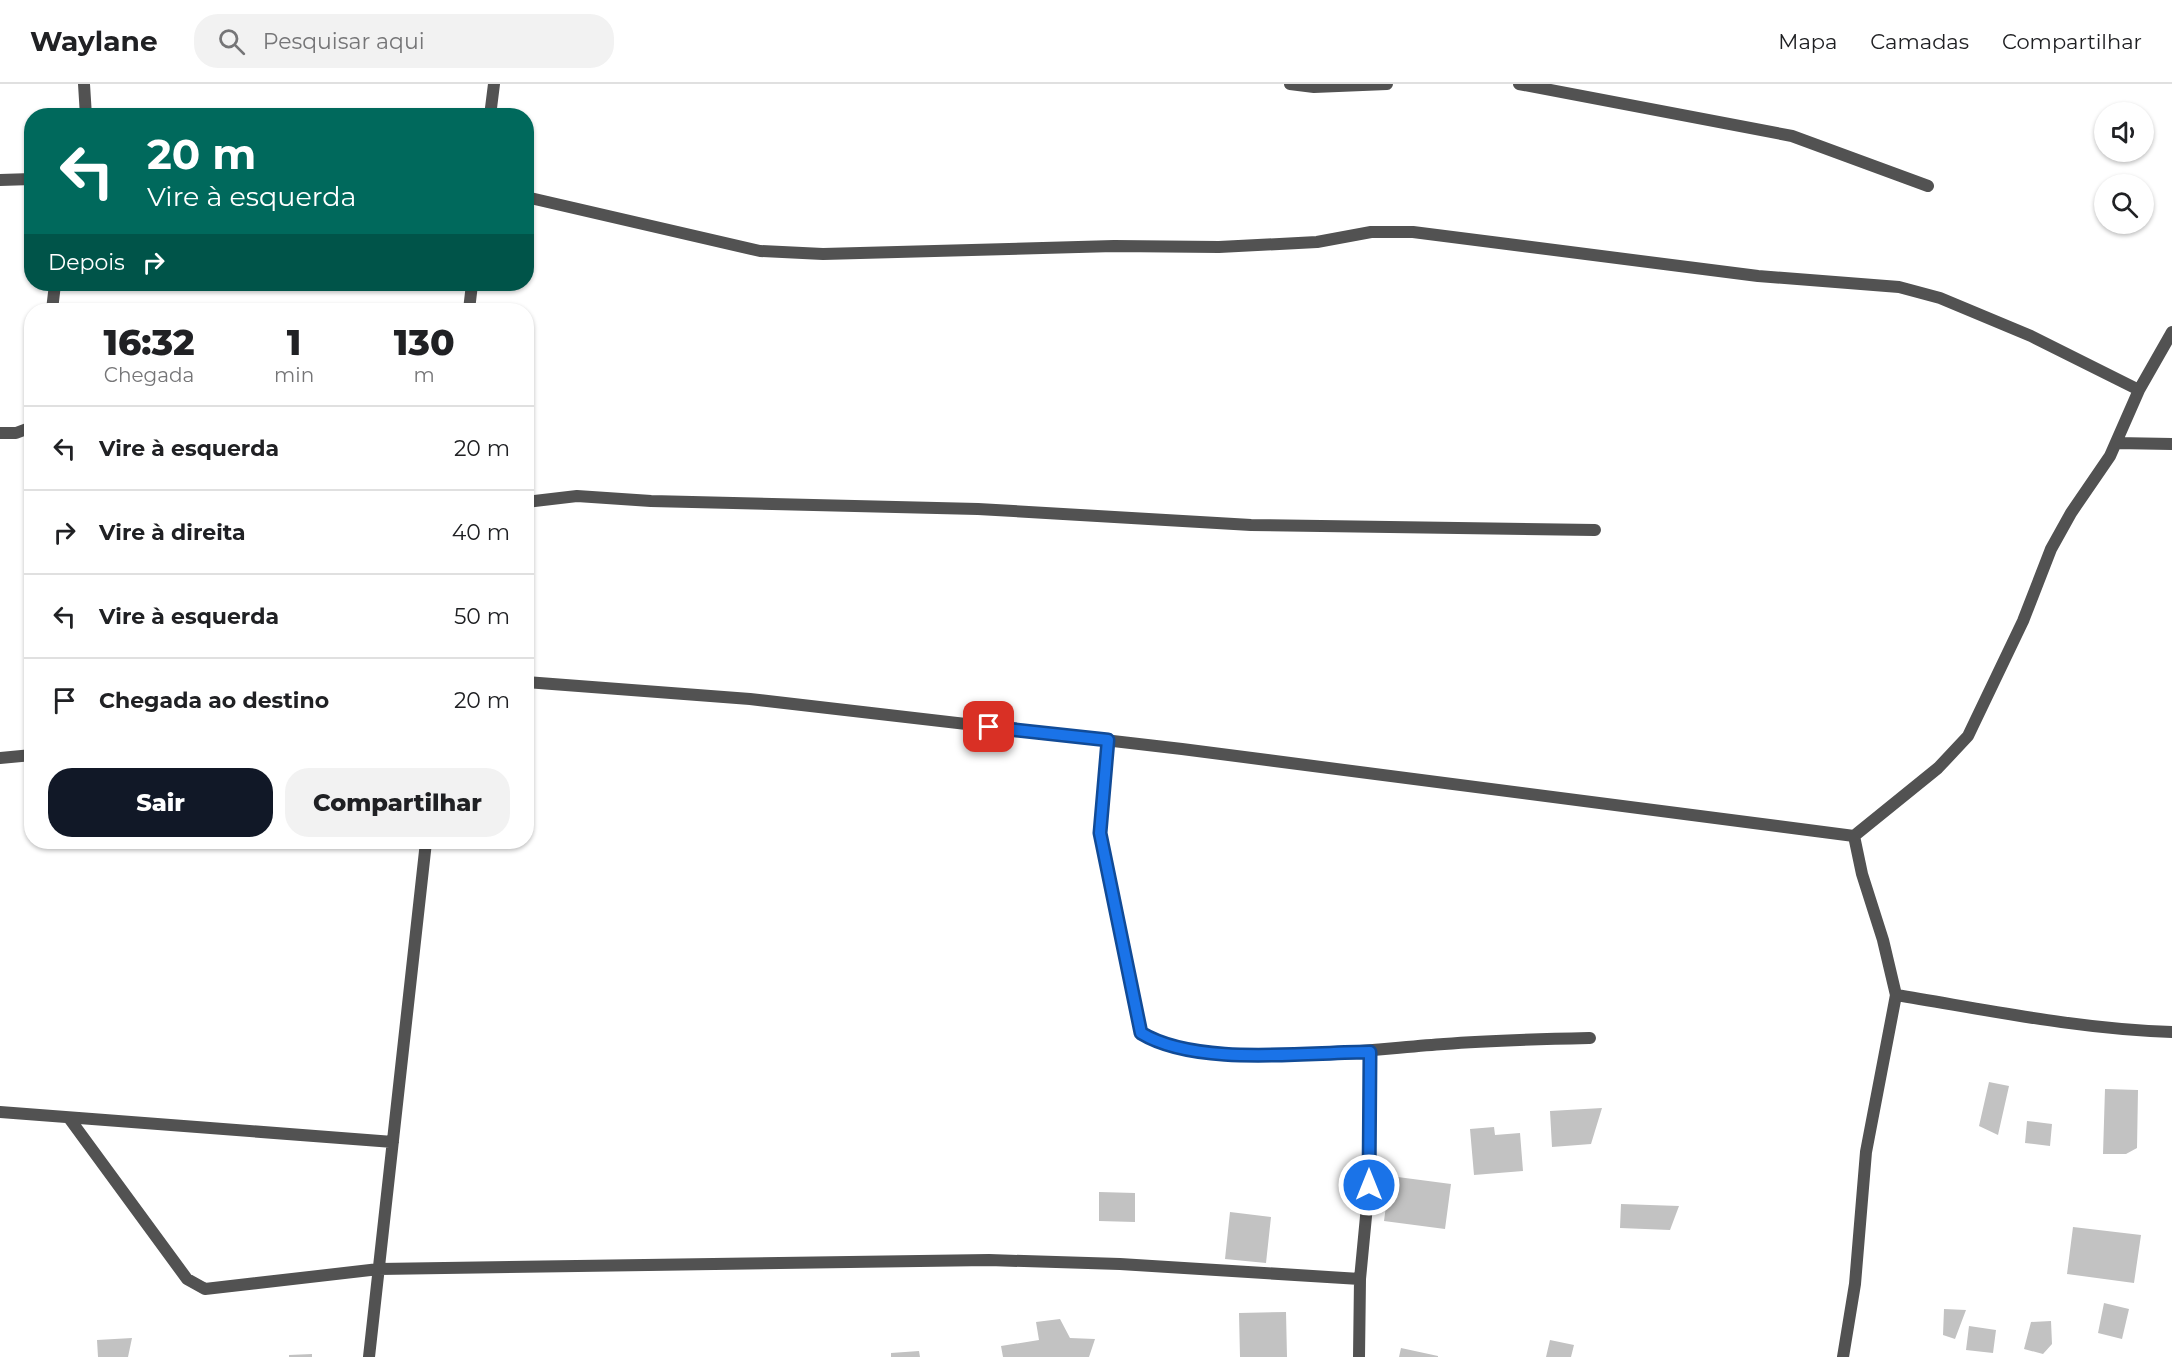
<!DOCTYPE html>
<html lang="pt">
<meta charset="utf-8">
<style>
:root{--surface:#fff;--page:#f2f2f2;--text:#202124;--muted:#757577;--line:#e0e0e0;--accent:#111827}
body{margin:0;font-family:Montserrat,sans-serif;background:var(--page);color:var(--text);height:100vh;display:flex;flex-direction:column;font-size:22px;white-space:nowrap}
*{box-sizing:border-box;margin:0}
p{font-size:20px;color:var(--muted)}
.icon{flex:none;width:33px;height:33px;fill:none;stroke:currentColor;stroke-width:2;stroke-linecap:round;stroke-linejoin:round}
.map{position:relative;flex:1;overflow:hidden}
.side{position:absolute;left:24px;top:219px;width:510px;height:546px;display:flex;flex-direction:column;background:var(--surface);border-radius:24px;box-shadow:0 2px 4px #0004}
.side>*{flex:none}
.banner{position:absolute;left:24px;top:24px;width:510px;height:183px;border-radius:24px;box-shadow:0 2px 4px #0004;background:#00695c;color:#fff;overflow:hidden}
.fabs{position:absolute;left:2094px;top:18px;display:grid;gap:12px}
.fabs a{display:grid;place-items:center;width:60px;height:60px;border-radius:50%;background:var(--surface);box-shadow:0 2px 4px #0004;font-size:30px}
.pin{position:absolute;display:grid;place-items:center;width:51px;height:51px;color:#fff;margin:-26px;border-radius:12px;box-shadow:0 3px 9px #0006}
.me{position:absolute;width:66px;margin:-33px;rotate:0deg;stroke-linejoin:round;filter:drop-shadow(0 0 4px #0008)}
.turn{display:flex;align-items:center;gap:21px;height:126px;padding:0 24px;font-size:27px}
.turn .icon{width:78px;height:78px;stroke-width:2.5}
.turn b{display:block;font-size:42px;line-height:51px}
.then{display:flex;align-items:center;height:57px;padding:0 24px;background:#0003;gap:12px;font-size:22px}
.eta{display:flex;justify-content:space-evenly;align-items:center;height:102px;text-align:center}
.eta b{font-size:36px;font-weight:800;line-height:42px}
.primary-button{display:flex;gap:12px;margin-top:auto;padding:12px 24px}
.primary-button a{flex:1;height:69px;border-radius:24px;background:var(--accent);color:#fff;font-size:24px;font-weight:800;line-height:69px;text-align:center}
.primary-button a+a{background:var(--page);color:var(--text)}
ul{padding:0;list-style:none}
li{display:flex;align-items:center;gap:18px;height:84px;padding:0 24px;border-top:2px solid var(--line)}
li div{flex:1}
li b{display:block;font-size:22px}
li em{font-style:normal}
header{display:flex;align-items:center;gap:36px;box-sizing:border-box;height:84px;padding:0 30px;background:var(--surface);border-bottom:2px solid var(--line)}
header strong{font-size:28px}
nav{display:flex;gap:33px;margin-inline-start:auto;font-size:21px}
.search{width:420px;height:54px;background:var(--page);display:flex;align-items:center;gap:15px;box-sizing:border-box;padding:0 21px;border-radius:24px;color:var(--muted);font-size:22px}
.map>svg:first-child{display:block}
</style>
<header>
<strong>Waylane</strong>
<div class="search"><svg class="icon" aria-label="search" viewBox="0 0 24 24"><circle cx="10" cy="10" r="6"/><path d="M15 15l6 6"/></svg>Pesquisar aqui</div>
<nav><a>Mapa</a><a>Camadas</a><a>Compartilhar</a></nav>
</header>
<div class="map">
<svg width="2172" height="1273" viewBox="0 0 2172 1273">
<rect width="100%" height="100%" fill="#fff"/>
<path fill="#c2c2c2" d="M1989,998L2009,1002L1998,1051L1979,1042Z
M2105,1005L2138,1006L2137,1064L2126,1070H2103Z
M1602,1024L1591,1060L1552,1063L1550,1027Z
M2027,1037L2052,1040L2050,1062L2025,1059Z
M1494,1043L1495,1051L1520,1049L1523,1087L1474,1091L1470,1045Z
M1390,1092L1451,1100L1445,1145L1384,1137Z
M1099,1108L1135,1109V1138L1099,1137Z
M1621,1120L1679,1122L1670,1146L1620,1144Z
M1230,1128L1271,1133L1266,1179L1225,1175Z
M2073,1143L2141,1151L2134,1199L2067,1190Z
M2104,1219L2129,1225L2122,1255L2098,1249Z
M1944,1225L1966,1226L1955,1255L1943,1251Z
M1286,1228L1287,1273H1240L1239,1229Z
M1060,1235L1070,1254L1095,1255L1089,1273H1003L1001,1262L1039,1256L1036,1238Z
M2051,1237L2052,1260L2043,1270L2024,1265L2031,1238Z
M1969,1242L1996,1246L1993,1269L1966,1266Z
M132,1254L128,1273H98L97,1256Z
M1550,1256L1574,1261L1571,1273H1546Z
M1401,1264L1438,1272V1273H1399Z
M919,1267L920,1273H891V1269Z
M312,1270V1273H289V1271Z"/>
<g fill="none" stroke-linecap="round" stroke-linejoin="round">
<path stroke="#525252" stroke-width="12" d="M84,0L86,32
M1290,0L1314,3L1387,0
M1519,0L1792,52L1928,102
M490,32L494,0
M0,96L32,95
M526,113L760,167L823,170L1114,162L1219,163L1317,158L1371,148H1413L1758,192L1899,203L1940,214L2031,252L2139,306
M52,226L55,200
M469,226L472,200
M0,349H16L32,343
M2116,359L2172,360
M526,418L577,412L651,417L978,425L1251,441L1595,446
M526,598L750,615L1182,665L1854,752L1938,684L1968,652L2023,537L2051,465L2071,429L2110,372L2139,306L2172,248
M1108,656L1100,749L1141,949C1206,989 1368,965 1444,960C1493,956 1542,955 1590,954
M0,674L32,671
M1896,911C1988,926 2078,945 2172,948
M0,1028L393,1058
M69,1034L187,1195L205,1205L379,1185L989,1176L1120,1180L1360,1195
M369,1273L426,758
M1359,1273L1360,1195L1369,1101L1370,968
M1843,1273L1855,1200L1866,1068L1896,911L1883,856L1862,790L1854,752"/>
</g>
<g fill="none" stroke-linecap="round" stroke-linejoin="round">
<defs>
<path id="route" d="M989,643L1108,656L1100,749L1141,949C1197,983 1305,968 1370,968L1369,1101"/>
</defs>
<use href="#route" stroke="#114b97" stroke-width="15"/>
<use href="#route" stroke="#1a73e8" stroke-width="10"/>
</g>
</svg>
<div class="fabs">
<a><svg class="icon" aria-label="sound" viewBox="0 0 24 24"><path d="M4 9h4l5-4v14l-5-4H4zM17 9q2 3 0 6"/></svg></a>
<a><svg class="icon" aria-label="search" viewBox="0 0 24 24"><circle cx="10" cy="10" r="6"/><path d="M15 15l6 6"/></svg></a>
</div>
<div class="pin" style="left:989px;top:643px;background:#d93025"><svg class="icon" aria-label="arrive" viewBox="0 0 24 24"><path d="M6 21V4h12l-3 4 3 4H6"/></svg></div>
<svg class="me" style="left:1369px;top:1101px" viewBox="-20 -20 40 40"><circle r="17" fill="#1a73e8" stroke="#fff" stroke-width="3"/><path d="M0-11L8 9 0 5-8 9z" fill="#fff"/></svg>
<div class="banner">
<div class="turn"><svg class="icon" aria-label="left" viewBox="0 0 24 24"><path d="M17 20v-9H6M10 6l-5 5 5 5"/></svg><div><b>20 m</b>Vire à esquerda</div></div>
<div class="then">Depois<svg class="icon" aria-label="right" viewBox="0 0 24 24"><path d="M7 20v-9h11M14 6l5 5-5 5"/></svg></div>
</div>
<section class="side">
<div class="eta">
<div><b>16:32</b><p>Chegada</p></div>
<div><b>1</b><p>min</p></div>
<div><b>130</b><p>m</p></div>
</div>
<ul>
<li><svg class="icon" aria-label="left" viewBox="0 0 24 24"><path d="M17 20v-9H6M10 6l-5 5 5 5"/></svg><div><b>Vire à esquerda</b></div><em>20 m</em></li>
<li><svg class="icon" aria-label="right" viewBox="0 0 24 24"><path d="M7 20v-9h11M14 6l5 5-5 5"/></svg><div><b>Vire à direita</b></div><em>40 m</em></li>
<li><svg class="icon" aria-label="left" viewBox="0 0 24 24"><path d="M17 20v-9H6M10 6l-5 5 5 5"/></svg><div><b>Vire à esquerda</b></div><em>50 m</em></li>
<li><svg class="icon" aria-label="arrive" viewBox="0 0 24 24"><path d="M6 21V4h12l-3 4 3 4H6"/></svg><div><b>Chegada ao destino</b></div><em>20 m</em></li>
</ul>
<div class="primary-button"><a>Sair</a><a>Compartilhar</a></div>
</section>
</div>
